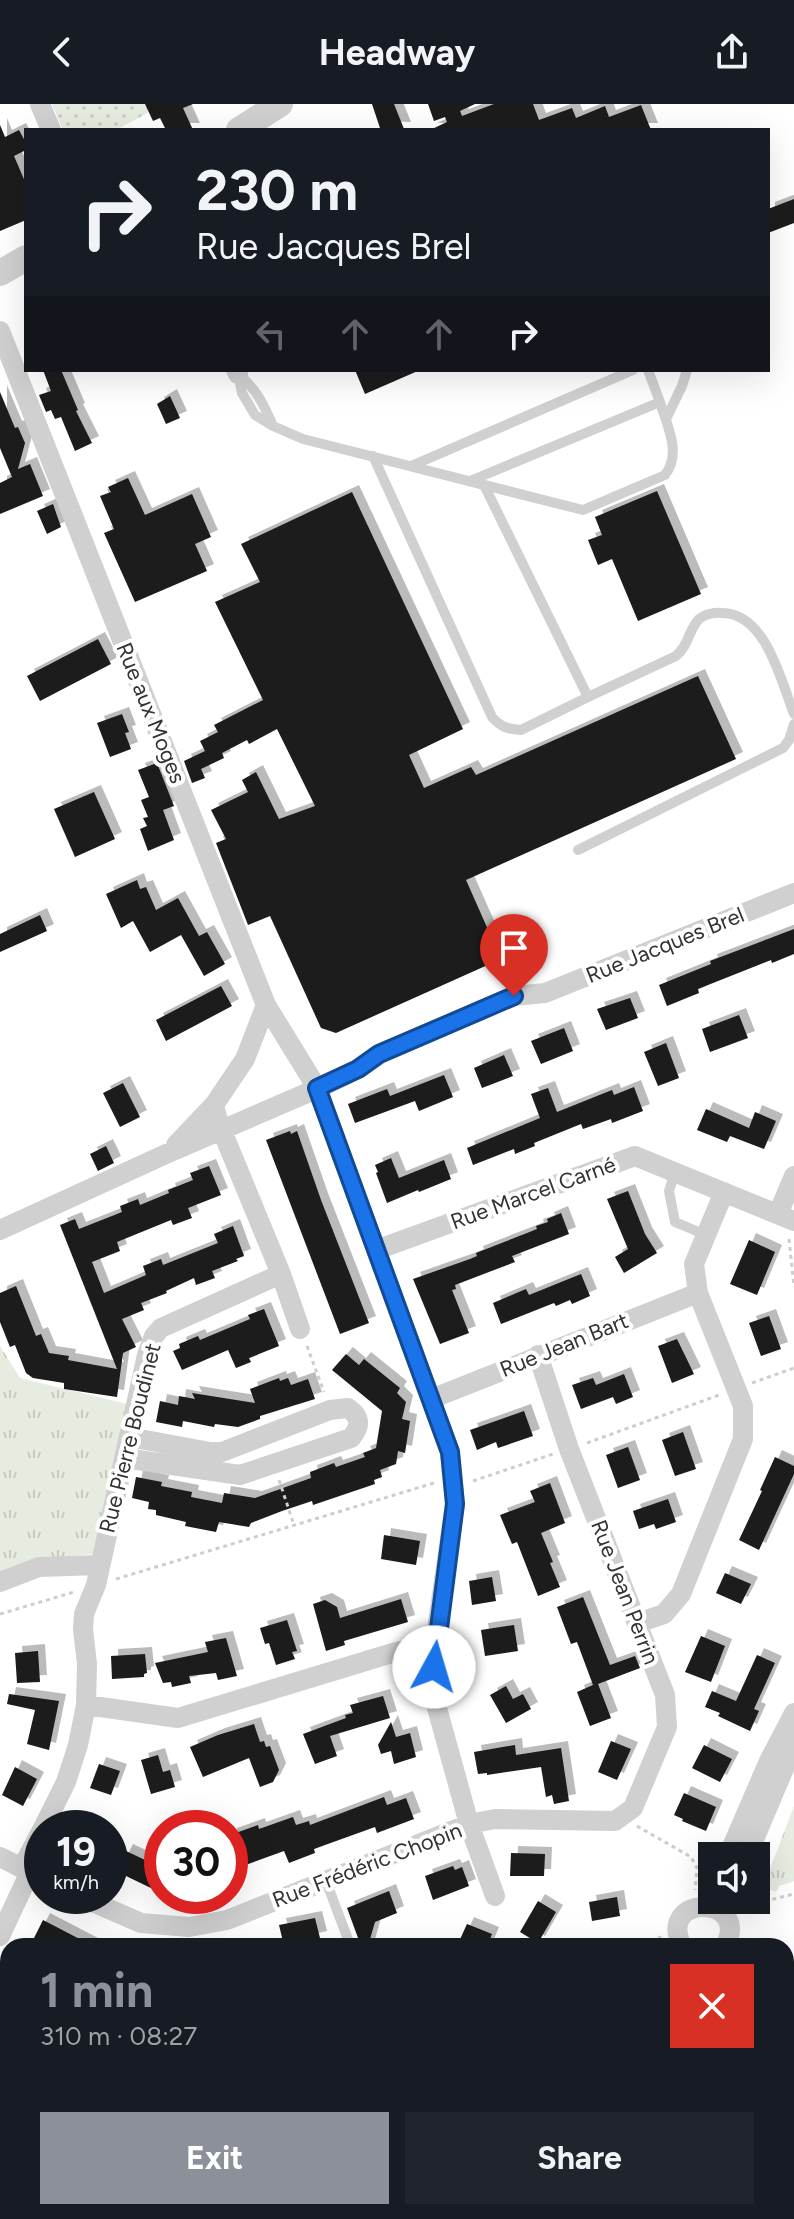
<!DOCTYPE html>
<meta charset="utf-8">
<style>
:root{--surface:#171b24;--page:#20242c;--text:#f1f3f6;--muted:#9ea1a6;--accent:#8c9099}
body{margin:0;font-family:Figtree,sans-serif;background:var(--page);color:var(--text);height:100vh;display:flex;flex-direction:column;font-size:30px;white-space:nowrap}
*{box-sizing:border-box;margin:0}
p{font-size:26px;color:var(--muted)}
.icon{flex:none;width:44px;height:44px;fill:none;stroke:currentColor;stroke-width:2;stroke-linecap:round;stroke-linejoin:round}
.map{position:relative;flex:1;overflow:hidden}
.details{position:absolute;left:0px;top:1834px;width:794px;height:282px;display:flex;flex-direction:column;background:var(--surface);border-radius:24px 24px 0 0;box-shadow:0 8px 32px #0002}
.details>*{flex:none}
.top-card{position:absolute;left:24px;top:24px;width:746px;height:244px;border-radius:0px;box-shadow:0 8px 32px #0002;background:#171b24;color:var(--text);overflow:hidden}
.buttons{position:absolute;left:698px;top:1738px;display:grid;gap:16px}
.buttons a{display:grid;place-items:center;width:72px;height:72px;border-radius:0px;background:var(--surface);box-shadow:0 8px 32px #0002;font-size:40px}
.speed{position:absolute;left:24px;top:1706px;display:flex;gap:16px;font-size:40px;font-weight:700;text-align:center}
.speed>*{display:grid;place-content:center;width:104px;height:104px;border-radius:50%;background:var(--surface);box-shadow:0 8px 32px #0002;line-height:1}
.speed small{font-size:20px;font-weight:400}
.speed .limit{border:12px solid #d22;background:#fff;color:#111}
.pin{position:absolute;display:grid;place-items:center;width:68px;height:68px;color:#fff;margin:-82px -34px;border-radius:50% 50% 50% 0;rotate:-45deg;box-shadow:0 0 8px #0007}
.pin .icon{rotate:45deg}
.me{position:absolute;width:88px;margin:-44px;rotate:6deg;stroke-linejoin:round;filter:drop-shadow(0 0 6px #0008)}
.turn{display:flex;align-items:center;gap:28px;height:168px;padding:0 40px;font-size:36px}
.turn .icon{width:104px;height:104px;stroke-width:2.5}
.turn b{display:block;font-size:56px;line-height:68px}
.lanes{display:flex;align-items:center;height:76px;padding:0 40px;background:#0003;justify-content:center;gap:40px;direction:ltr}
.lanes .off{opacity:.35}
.round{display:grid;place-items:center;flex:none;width:84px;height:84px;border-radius:0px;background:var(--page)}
.overview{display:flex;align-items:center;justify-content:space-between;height:136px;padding:0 40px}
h1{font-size:48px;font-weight:700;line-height:60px;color:var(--accent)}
.button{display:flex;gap:16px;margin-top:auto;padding:16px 40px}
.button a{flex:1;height:92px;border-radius:0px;background:var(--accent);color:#fff;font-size:32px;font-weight:700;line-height:92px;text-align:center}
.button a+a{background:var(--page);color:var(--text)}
header{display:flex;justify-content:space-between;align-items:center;height:104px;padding:0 40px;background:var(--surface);font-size:36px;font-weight:700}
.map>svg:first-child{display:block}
</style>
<header><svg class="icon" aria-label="back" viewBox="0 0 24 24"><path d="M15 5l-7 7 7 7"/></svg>Headway<svg class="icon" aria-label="share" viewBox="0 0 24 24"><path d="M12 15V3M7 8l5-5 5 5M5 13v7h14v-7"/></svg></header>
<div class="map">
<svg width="794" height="2115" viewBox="0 0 794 2115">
<defs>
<pattern id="grass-dots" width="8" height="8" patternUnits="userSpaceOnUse" patternTransform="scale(2)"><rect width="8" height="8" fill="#e6ecdf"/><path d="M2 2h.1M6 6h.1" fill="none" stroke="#c6cbc0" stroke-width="1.8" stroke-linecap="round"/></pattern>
<pattern id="park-tufts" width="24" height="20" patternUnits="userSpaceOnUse" patternTransform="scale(2)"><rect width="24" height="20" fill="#e6ecdf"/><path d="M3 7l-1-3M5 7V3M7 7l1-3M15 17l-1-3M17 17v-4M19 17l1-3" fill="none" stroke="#c6cbc0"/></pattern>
<filter id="shadow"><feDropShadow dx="7" dy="-7" stdDeviation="0" flood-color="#0004"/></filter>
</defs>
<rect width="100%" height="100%" fill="#fff"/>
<path fill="url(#grass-dots)" d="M52,0H153L155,5L116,26H63Z"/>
<path fill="url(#park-tufts)" d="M0,1242L20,1274L127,1300L93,1450L33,1456L0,1468Z
M794,1702V1777L779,1782L776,1788L763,1783Z
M794,1974V2115H455L472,2108H786V1977Z"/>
<path fill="#e6ecdf" d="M786,2054L794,2055V2100H790L789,2115H715L716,2108H786Z"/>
<path fill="#1a1a1a" filter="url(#shadow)" d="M145,0H193L183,4L193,26H166L160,14L153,17Z
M372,0H394L404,25L380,24Z
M428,0H475L460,7L462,12L494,0H533L539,16L572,4L576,14L605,2L609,13L641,1L651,26H430L447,18L445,13L434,17Z
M0,21L5,33L19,26L26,39V46L14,52L26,80V116L0,127Z
M794,95V119L768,129V105Z
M43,266H61L78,306L76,307L92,339L75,347L61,313L55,315L51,306L46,308L39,291L51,287Z
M355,266H420L365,290Z
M0,288L15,324L18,323L25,339L18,365L30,360L43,392L0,410V379L12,373L0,344Z
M170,292L180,314L166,320L157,300Z
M128,374L145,411L192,390L211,433L195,440L207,467L135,498L104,429L114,425L100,392L111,388L108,383Z
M657,387L701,490L638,517L612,455L598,461L588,436L602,431L595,413Z
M352,388L463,625L409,651L424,684L471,663L476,671L698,572L736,655L466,776L501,855L336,929L321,924L270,812L248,821L216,739L226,735L211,706L248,688L242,676L256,668L279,715L315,702L277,625L249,640L247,636L222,649L224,654L201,665L205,674L192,679L184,657L205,647L200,637L218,628L214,621L263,596L215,498L260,478L241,440Z
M53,400L61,423L47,430L37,407Z
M98,535L111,560L40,597L27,572Z
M122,610L129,628L125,629L131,645L110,653L97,619Z
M157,659L174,702L163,706L174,736L148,747L140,725L147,722L143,714L148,713L141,696L149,693L138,666Z
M94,688L115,735L75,753L54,705Z
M137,776L140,785L146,783L156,806L178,794L199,832L207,828L225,860L204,872L181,831L150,848L133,817L121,824L106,790Z
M40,811L47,827L0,848V830Z
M794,825V850L772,859L771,856L698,885L699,889L667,902L659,881L711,860L710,857Z
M221,882L232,902L166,937L156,916Z
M630,894L638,914L606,926L597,905Z
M739,911L748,934L710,948L702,925Z
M564,924L573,947L541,960L531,937Z
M666,939L679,974L658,982L644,948Z
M504,951L513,972L482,984L474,964Z
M444,971L453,993L419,1007L415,997L355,1019L348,1000L387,985L390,992Z
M123,979L140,1013L120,1023L103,989Z
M634,983L643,1007L612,1019L611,1015L583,1025L581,1020L534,1039L535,1042L515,1050L514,1045L473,1061L467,1044L540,1014L531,990L548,984L557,1008L612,986L614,991Z
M706,1005L749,1024L755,1008L776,1017L764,1045L730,1032L727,1038L697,1026Z
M290,1027L291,1030L297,1027L321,1096L369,1219L340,1230L266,1036Z
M106,1042L114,1059L98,1067L90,1050Z
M391,1054L399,1074L444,1056L451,1075L419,1088L418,1086L387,1099L376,1069L378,1068L375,1061Z
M209,1062L221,1091L188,1104L192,1114L173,1121L171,1116L117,1138L120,1147L92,1158L104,1189L146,1171L143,1162L161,1155L163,1161L218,1139L214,1130L233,1122L244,1152L236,1155L238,1157L212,1167L215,1174L196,1181L194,1174L166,1187L167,1189L141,1199L144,1206L122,1215L136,1243L123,1249L117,1293L64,1285V1279L33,1274L26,1269L15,1241L10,1243L0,1218V1189L16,1182L36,1232L41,1230L49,1249L69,1252L68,1256L117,1265L60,1121L75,1115L79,1125L122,1108L120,1102L138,1095L140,1101L169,1089L168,1086L193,1076L190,1069Z
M628,1087L645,1130L657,1149L624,1169L615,1153L628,1145L607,1095Z
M561,1109L569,1130L512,1152L515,1158L455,1181L456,1185L452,1186L469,1229L440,1240L413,1175L470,1155L477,1152L476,1149L527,1129L537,1125L536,1122L548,1118L547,1115Z
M749,1136L775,1148L757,1191L730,1180Z
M581,1170L590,1192L572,1200L570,1196L556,1202L554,1199L501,1220L493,1199L526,1185L529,1191Z
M264,1205L279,1242L249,1254L251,1258L236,1264L228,1246L182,1266L173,1247L180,1244L179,1240L198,1232L200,1236L250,1215L248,1211Z
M769,1212L781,1245L761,1252L749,1219Z
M677,1235L694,1270L672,1279L658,1242Z
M346,1250L359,1261L364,1255L400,1284L397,1289L406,1298L402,1315L410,1317L405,1349L398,1347L396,1360L380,1366L382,1373L374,1376L375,1380L313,1401L312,1397L282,1407L251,1419L249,1423L219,1418L216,1428L185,1422L186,1418L156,1411V1406L148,1405L149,1398L132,1394L136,1373L162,1378L161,1382L192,1388L191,1393L222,1399L224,1389L255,1394L311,1374L310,1368L334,1359L336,1363L365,1353L363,1349L376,1344L382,1307L332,1266Z
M624,1270L633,1293L616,1300L613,1293L581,1305L572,1281L593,1274L596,1281Z
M279,1274L280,1277L288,1274L291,1281L308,1275L315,1295L260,1312V1315L238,1323L215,1320L214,1323L183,1317L182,1323L156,1318L160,1297L178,1301L179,1292L195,1295L192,1289L255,1299L250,1285Z
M524,1307L533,1332L498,1344L496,1338L477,1346L470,1326Z
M683,1328L696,1365L675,1372L662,1336Z
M628,1343L640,1376L618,1384L606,1351Z
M775,1353L794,1362V1370L759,1446L739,1436L762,1387L760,1386Z
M550,1379L565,1419L541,1429L553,1458L550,1459L560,1483L538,1492L517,1438L512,1440L500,1411L535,1398L530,1387Z
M668,1395L676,1418L656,1425L654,1420L639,1425L633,1407Z
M384,1431L420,1437L416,1461L381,1455Z
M725,1469L751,1480L741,1500L716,1489Z
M492,1473L496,1497L472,1501L469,1477Z
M583,1493L610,1561L635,1552L640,1564L598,1580L611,1614L590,1622L577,1588L593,1581L577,1538L571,1540L557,1503Z
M401,1495L408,1518L344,1537L345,1541L326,1547L313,1500L325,1496L337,1503L340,1514Z
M287,1516L297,1547L292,1548L295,1555L276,1561L269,1539L265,1540L260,1524Z
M514,1521L518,1547L485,1552L481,1526Z
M701,1532L725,1542L711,1578L685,1568Z
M226,1534L237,1572L218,1576L216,1569L189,1572L191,1579L172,1583L171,1578L163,1579L155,1559L208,1548L205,1538Z
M38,1547L40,1578L17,1579L15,1549Z
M145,1550L147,1569L144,1570V1573L112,1575L111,1552Z
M757,1551L775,1559L754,1605L759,1607L750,1627L718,1612L720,1609L705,1603L712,1587L736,1597Z
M506,1582L513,1595L523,1590L531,1605L506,1619L490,1591Z
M9,1590L59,1597L49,1646L27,1640L35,1606L7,1600Z
M383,1592L390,1614L330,1632L337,1652L315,1660L303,1630L346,1614L345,1611L353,1609L350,1601Z
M391,1618L396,1633L410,1629L416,1653L394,1660L391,1647L381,1650L378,1641Z
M254,1620L260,1638L264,1637L266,1643L270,1642L279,1666L273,1678L260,1683L249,1654L203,1673L190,1643L218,1631Z
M611,1637L631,1645L617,1676L598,1668Z
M515,1641L516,1651L561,1644L569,1697L554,1700L552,1691L546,1693L541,1663L487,1671V1669L478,1670L474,1648Z
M704,1641L732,1655L720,1678L692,1664Z
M158,1651L163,1668L170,1666L175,1683L151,1690L141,1656Z
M99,1660L120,1667L111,1691L90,1684Z
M15,1663L37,1675L23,1702L2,1691Z
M684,1689L716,1703L706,1727L682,1717L683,1715L674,1711Z
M384,1693L387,1701L406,1694L414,1715L377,1729L375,1723L314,1745L315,1749L289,1759L284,1747L237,1764L230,1746V1731L258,1721L259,1725L293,1713L296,1721L309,1717L310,1721Z
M126,1747L162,1764V1771L155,1786L124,1771L127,1765L119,1761Z
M511,1749L545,1750L544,1772H510Z
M453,1762L455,1766L462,1763L469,1782L433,1796L425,1772Z
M389,1787L397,1809L375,1818L368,1842H361L347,1804Z
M617,1793L620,1812L592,1817L589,1798Z
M538,1797L556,1808L538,1839L520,1828Z
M315,1814L320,1834L284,1842L279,1821Z
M43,1816L93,1842H51L34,1834Z
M467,1820L492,1830L487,1842H457Z"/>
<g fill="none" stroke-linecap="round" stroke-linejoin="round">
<path stroke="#cdcdcd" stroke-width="3" stroke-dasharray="4 4" stroke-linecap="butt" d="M789,1135L794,1183
M307,1242L324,1288
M752,1279L794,1264
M587,1339L719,1291
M279,1376L294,1421
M473,1377L553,1350
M116,1475L434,1379
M0,1510L74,1488
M637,1722L691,1753L697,1764L695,1786
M756,1778L760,1767
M749,1801L794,1790
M657,1842L660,1832
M786,1855L794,1853
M0,2005L8,2004
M0,2054L8,2053
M595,2108L617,2111L634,2108
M636,2108L651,2115
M553,2115L564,2108"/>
<path stroke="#d0d0d0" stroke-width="10" d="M648,266L660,298
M238,270C256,284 264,301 273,322L255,311L242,289Z
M666,315L682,282L687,266
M273,322L303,335L583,406L665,371C682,349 667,322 660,298L470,377
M373,352L492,613C501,623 507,625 521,626L588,593L484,381
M411,362L633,266
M588,593L676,552C689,541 689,525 699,515C705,510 715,508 723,509C766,510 781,577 794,610
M578,746L783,644L789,636L794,620
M675,1068L669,1087L675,1118L706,1131
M326,1777L349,1838"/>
<path stroke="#d0d0d0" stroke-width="20" d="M40,0L51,26
M0,227L266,901L317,984L450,1348L455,1400L434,1546L433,1579L437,1604L469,1720L495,1792
M236,266L238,270
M214,1001L218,1017L281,1170L300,1225
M176,1041L214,1001L245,955L266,901
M778,1110L794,1072
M0,1126L166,1050L321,983L358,965L379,950L514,892L545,889L794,789
M376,1146L635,1052L794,1117
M431,1295L698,1189
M124,1354L240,1371L351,1334C361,1322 361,1313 348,1304L330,1306L222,1348H210L129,1333
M0,1478L39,1463L100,1461
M638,1519L664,1510L681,1490L743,1335V1302L698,1189L694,1160L724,1088
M86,1601L178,1614L399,1547L434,1546
M43,1724L66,1678L78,1641L86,1601L87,1560L83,1525L84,1510L96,1481L147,1251L154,1232L161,1224L281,1170
M728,1752L769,1657L794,1609
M747,1752L794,1641
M0,1753L42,1774
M22,1764L42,1726
M79,1792L141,1819L189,1823L227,1816L469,1720L495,1715L615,1717L633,1704L667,1623L665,1591L569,1345L538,1251
M0,1832L30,1768
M682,1842C656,1789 752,1791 725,1842
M0,2030H8"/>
<path stroke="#d0d0d0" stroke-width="26" d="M239,26L280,0
M0,169L26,154"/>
<path stroke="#a2a2a2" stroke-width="34" d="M786,1906L794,1902
M786,1933L794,1929
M263,2115L280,2108
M330,2115L347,2108"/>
</g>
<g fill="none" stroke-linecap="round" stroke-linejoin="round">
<defs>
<path id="route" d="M434,1563L455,1400L450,1348L317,984L358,965L379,950L514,892"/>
</defs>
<use href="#route" stroke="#114b97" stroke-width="20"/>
<use href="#route" stroke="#1a73e8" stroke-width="14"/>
</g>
<g text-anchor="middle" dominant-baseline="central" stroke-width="8" stroke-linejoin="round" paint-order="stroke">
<g font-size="22" fill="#333" stroke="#fff">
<text transform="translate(151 609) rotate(68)">Rue aux Moges</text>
<text transform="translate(665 841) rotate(-22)">Rue Jacques Brel</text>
<text transform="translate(533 1089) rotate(-20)">Rue Marcel Carné</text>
<text transform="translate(564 1241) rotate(-22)">Rue Jean Bart</text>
<text transform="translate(130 1334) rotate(-76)">Rue Pierre Boudinet</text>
<text transform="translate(625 1488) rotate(69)">Rue Jean Perrin</text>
<text transform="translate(367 1761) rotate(-21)">Rue Frédéric Chopin</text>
</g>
</g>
</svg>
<div class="buttons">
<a><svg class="icon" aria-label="sound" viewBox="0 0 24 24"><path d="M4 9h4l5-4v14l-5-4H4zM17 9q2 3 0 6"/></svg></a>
</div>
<div class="speed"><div>19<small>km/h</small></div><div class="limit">30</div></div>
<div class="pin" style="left:514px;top:892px;background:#d93025"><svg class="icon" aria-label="arrive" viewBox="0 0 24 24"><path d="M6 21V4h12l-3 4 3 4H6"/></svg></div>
<svg class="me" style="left:434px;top:1563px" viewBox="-20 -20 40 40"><circle r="19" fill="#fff"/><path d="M0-13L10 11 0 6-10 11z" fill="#1a73e8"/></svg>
<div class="top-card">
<div class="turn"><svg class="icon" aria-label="right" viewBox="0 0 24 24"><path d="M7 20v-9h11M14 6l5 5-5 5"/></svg><div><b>230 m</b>Rue Jacques Brel</div></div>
<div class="lanes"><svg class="icon off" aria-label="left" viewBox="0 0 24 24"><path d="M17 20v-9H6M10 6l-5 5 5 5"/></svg><svg class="icon off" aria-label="ahead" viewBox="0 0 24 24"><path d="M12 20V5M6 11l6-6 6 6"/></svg><svg class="icon off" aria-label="ahead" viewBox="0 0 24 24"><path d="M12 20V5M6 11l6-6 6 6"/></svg><svg class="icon" aria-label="right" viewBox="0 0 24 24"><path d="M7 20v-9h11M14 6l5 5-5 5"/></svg></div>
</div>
<section class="details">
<div class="overview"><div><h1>1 min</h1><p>310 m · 08:27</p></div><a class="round" style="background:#d93025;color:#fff"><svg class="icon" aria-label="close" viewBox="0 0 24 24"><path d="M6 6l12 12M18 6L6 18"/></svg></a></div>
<div class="button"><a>Exit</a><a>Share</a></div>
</section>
</div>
